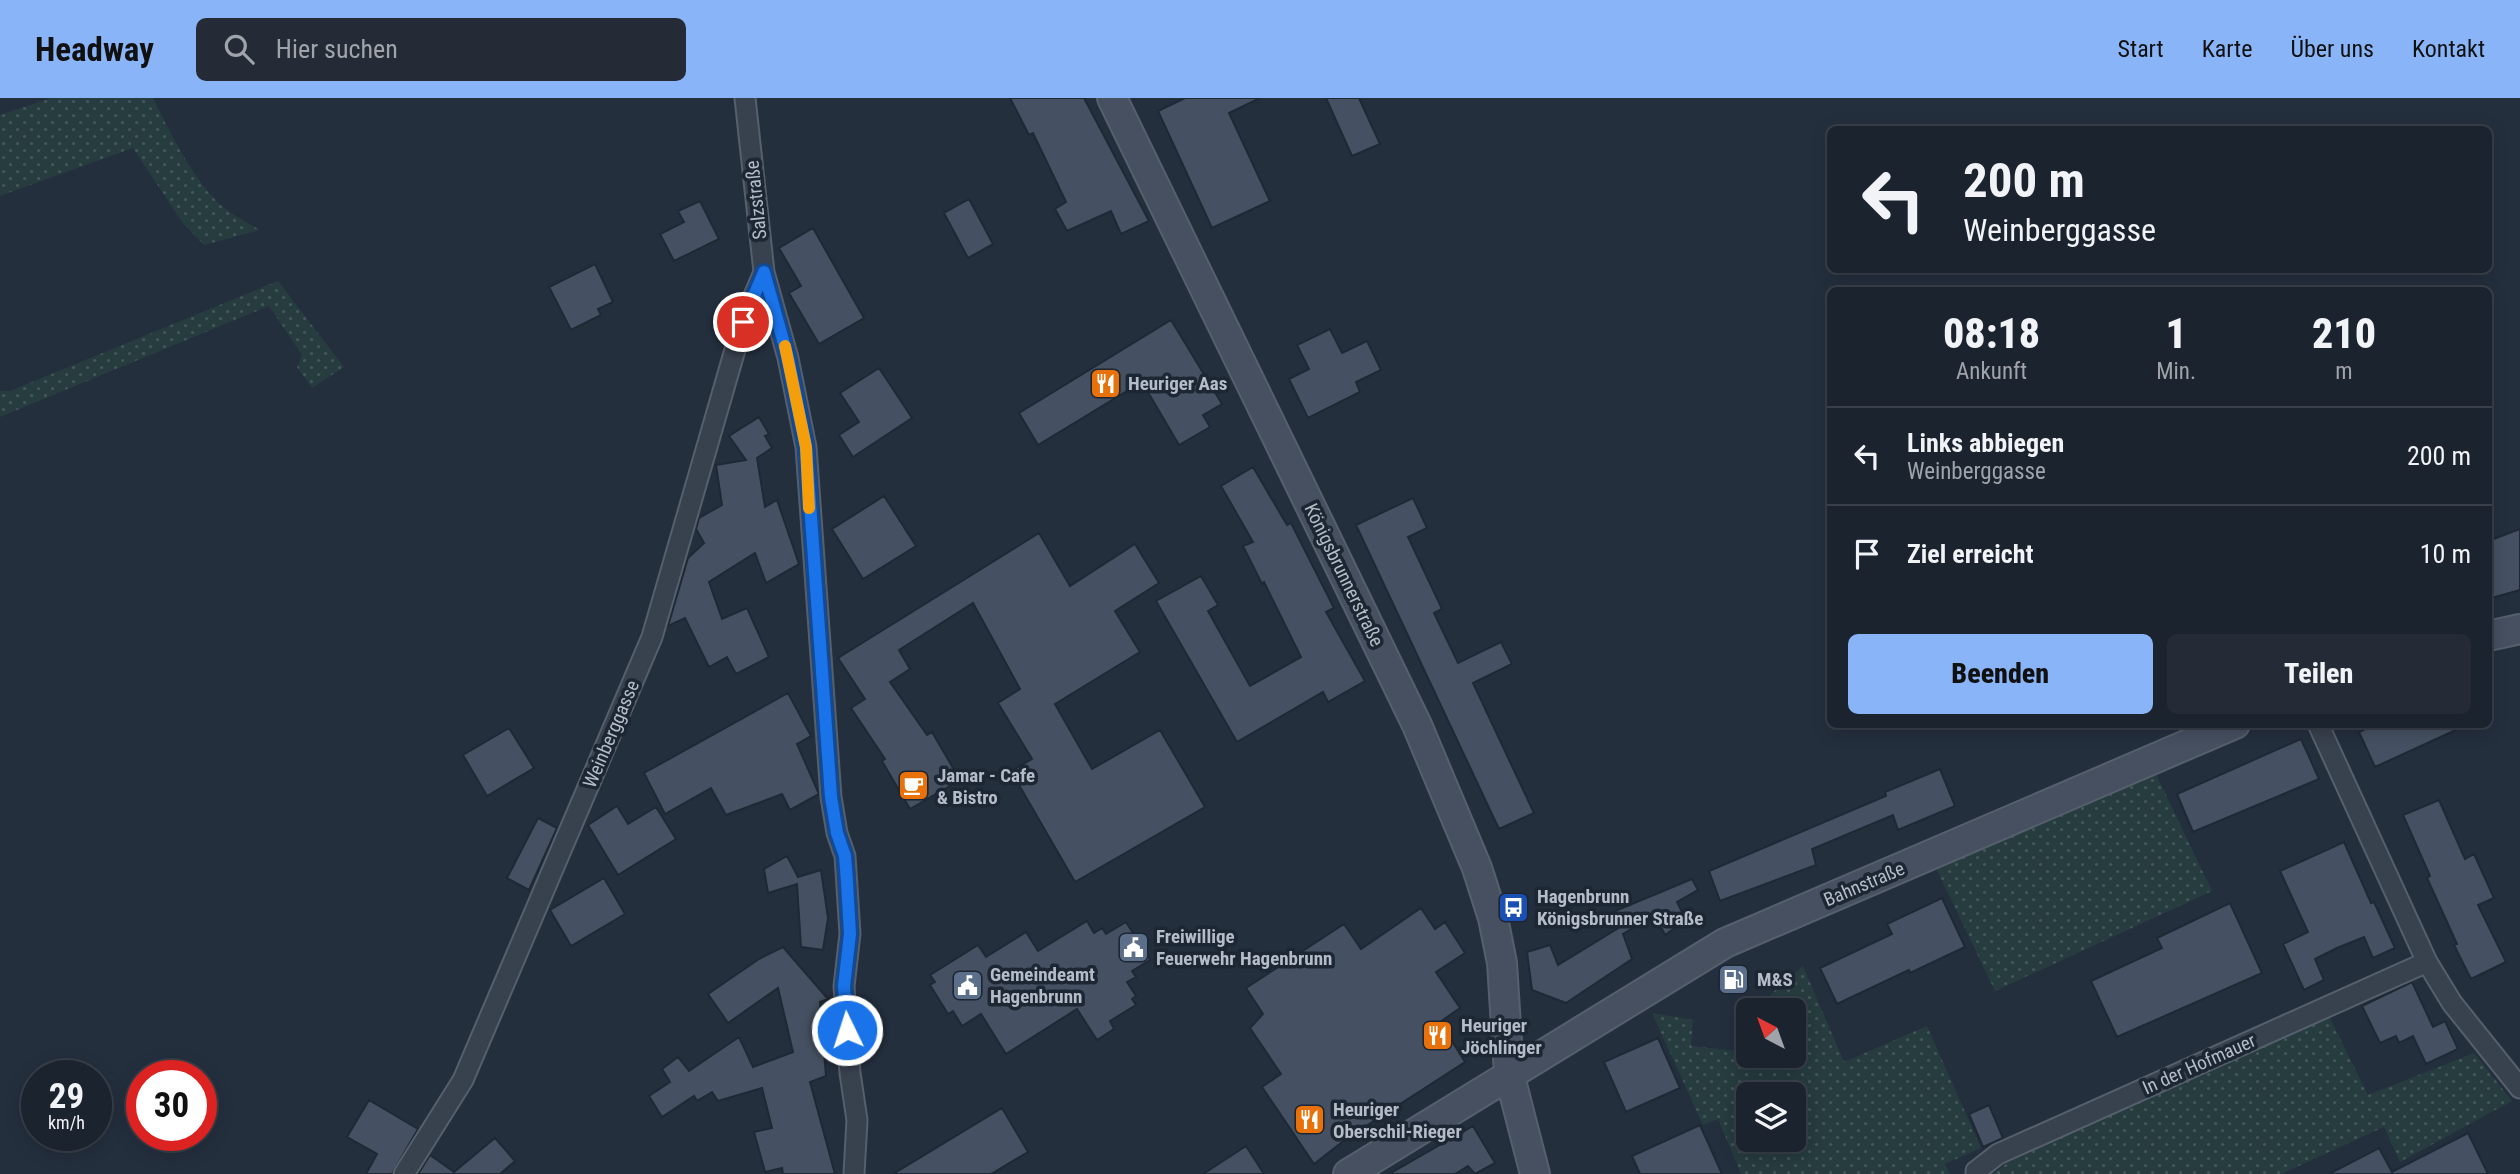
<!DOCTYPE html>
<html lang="de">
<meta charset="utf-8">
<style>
:root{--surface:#1b232e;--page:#242b36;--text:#f1f3f6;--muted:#a0a4aa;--line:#39404a;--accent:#8ab4f8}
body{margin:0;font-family:"Roboto Condensed",sans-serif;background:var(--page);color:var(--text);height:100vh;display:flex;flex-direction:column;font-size:26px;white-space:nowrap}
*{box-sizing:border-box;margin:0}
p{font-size:23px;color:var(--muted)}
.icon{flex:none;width:38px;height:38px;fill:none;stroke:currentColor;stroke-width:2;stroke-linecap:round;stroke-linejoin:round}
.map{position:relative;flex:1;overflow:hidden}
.details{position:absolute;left:1827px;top:189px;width:665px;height:441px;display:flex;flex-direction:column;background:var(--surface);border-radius:10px;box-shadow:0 4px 18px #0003,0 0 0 2px var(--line)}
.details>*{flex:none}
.banner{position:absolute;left:1827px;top:28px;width:665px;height:147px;border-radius:10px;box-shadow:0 4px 18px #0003,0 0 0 2px var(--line);background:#1b232e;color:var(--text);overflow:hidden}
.needle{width:46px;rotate:319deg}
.tools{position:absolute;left:1736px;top:900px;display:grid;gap:14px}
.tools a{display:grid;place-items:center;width:70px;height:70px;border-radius:10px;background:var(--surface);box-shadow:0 4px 18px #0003,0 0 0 2px var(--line);font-size:35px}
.speed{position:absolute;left:21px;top:962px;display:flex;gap:14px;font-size:35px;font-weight:700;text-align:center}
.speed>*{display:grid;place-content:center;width:91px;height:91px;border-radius:50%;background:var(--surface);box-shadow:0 4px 18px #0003,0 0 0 2px var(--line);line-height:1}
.speed small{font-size:18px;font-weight:400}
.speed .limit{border:10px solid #d22;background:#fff;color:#111}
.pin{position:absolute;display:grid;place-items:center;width:60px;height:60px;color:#fff;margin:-30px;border:4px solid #fff;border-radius:50%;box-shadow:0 2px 7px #0007}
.me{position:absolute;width:77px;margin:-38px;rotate:356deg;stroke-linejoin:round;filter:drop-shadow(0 0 5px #0008)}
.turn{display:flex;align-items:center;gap:24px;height:147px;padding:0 21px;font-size:32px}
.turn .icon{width:91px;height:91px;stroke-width:2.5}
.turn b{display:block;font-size:49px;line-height:60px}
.eta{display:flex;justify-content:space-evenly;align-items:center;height:119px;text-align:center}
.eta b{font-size:42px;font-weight:800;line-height:49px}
.button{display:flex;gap:14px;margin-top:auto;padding:14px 21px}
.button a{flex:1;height:80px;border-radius:10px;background:var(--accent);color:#111;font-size:28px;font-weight:800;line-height:80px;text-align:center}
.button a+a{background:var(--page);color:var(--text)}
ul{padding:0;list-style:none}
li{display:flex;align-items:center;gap:21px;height:98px;padding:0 21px;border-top:2px solid var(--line)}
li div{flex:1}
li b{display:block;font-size:26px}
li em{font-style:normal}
header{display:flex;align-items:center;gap:42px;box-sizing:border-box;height:98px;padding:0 35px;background:var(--accent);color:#111}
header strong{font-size:33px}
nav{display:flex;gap:38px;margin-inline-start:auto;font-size:24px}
.search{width:490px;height:63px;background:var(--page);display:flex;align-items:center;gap:18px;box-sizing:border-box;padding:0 24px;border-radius:10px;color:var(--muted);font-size:26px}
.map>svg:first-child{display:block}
</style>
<header>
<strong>Headway</strong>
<div class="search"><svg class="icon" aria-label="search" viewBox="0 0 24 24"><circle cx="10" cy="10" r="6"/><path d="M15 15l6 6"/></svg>Hier suchen</div>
<nav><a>Start</a><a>Karte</a><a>Über uns</a><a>Kontakt</a></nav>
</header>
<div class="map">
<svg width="2520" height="1076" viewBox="0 0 2520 1076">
<defs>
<pattern id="grass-dots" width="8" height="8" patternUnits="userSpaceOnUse" patternTransform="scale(1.75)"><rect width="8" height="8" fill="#263c3f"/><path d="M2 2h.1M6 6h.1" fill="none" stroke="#435659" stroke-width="1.8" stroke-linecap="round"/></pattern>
</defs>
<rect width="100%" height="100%" fill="#242f3e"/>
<path fill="url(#grass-dots)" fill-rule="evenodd" d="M51,0H153C169,33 195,85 223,109C234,118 248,125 260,132L204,147L182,124L133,50L0,98V17Z
M278,183L344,269L312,290L297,269L302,257L269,208L0,319V293H10Z
M2154,672L2212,793L1995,893L1934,766Z
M1803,868L1844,964L1927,928L1981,1050L1945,1066L1950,1076H1741L1718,1021L1703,1027L1652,915L1693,922L1691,948L1738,953L1748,949V957H1794V912H1766L1762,904ZM1748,996H1794V1041H1748Z
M2328,916L2368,997L2474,955L2512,1003L2400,1064L2384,1029L2281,1076H1993L2007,1065Z"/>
<path fill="#455162" stroke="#1f2835" stroke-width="2" d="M1010,0H1084L1149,123L1121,136L1111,113L1067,133L1055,111L1066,104L1033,35L1029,37Z
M1185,0H1260L1229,15L1270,103L1212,130L1158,13Z
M1326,0H1359L1380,46L1352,58Z
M969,101L993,146L968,160L944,115Z
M700,103L719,141L674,163L660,136L684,124L678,113Z
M813,130L864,220L819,246L789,195L801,188L779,150Z
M595,166L613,204L598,211L601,217L571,232L549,189Z
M1171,222L1222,306L1203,317L1210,329L1179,347L1142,284L1038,347L1019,315Z
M1330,231L1342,255L1367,243L1381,272L1356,284L1360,294L1308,320L1289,281L1309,271L1297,247Z
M879,270L912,320L853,359L839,337L859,324L840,295Z
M759,319L769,336L765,338L772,350L757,360L765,409L777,402L799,466L766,485L755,455L709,484L722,521L747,510L769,559L736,576L727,559L709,569L685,520L668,528L688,460L704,445L696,431L699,420L722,407L716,367L746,362L729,338Z
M1253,369L1287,427L1291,425L1334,510L1326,514L1365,583L1328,604L1323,594L1237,644L1156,503L1201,478L1218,507L1208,513L1250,588L1301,559L1264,484L1262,486L1243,448L1253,444L1221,388Z
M884,398L916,448L863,481L832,431Z
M1413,400L1427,430L1408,439L1442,511L1434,515L1458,565L1501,544L1512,566L1473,585L1534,715L1499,731L1356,427Z
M2520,431V492L2488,501V443Z
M1039,435L1070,488L1135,446L1159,485L1115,513L1140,554L1055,606L1092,671L1160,632L1205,709L1075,784L1011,673L1032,661L998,605L1020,591L973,505L899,552L910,571L890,584L927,637L932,634L960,682L910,711L882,663L885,661L851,610L865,601L838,560Z
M788,595L811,638L797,646L819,696L790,712L782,696L726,717L711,690L665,716L644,675Z
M2376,626H2469L2375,669L2359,634Z
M509,630L534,670L487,698L463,657Z
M2301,641L2319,681L2193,734L2177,696Z
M1940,671L1955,708L1898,732L1893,717L1812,751L1816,767L1720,803L1709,773L1886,698L1885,694Z
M2439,702L2465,761L2474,756L2494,800L2478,807L2506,864L2471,881L2454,847L2457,846L2427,780L2430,778L2403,717Z
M617,708L628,726L656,709L676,741L618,777L588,727Z
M538,720L557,730L529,792L507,780Z
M2344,744L2371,805L2374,804L2395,850L2373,860L2364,839L2337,850L2315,861L2324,882L2304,892L2283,846L2308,834L2280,773Z
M787,758L798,779L821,772L828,820L823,852L801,849L797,786L768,795L764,771Z
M604,780L625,816L571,848L550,812Z
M1692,781L1698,792L1677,804L1686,822L1665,837L1655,817L1623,836L1632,861L1566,905L1532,892L1527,854L1550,847L1558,867L1620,829L1615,813Z
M1942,800L1965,849L1910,875L1909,872L1837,906L1820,870L1892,836L1887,826Z
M2230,805L2262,875L2117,939L2091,883L2162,850L2157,840Z
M1421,810L1435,831L1445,824L1465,855L1436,874L1460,910L1440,924L1465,964L1346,1041L1314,1066L1262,989L1281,976L1250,930L1263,916L1246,890L1344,826L1361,851Z
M1087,823L1094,835L1102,830L1106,836L1126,824L1150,862L1132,873L1136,879L1127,884L1136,898L1132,901L1136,907L1110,923L1114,931L1097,942L1077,911L1006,956L981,916L962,928L953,913L948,916L930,887L935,884L930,877L978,847L986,859L1026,834L1038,853Z
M783,849L828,901L820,904L826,978L810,984L835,1076H783L782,1070L765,1074L754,1034L772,1030L762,990L718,1003L712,994L697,1003L694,998L662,1019L649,998L670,984L662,971L678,959L689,973L739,939L753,969L793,954L778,890L728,925L708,896L759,861Z
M2412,884L2433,929L2445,923L2458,951L2426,966L2413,938L2399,945L2396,938L2380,945L2362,908Z
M1658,940L1680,990L1626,1014L1604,964Z
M369,1002L418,1031L392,1076H366L377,1056L347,1039Z
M1989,1007L2003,1040L1983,1049L1969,1016Z
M1002,1010L1028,1054L991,1076H893Z
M1700,1027L1722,1076H1640L1632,1058Z
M1473,1028L1495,1065L1475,1076L1468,1068L1455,1076H1389Z
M2468,1035L2488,1076H2329L2379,1050L2392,1074Z
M495,1040L515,1063L500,1076H418L430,1057L454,1074Z
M1246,1048L1264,1076H1203Z"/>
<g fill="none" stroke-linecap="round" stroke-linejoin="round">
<defs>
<path id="street" d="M745,0L764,174L788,260L806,349L831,699L837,735L845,758L850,836L844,888L850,975L857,1022L854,1076
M2318,626L2427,864L2452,905L2520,990
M404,1076L463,982L652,539L743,224L764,174
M1976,1076V1073L1998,1056L2427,864"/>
<path id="secondary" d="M1112,0L1417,627L1477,770L1493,820L1502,865L1509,975L1535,1076
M2488,538L2520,531
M1348,1076L1725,845L2235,626"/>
</defs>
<use href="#street" stroke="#565f6c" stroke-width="23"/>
<use href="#secondary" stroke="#565f6c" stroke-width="32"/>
<use href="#street" stroke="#38414e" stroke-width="19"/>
<use href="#secondary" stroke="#465061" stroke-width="28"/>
</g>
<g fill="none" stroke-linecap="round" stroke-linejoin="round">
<defs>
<path id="route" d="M743,224L764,174L788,260L806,349L831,699L837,735L845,758L847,784L850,836L844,888L847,932"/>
</defs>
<use href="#route" stroke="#114b97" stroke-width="18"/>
<use href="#route" stroke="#1a73e8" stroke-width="12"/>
<path stroke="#f59e0b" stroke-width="12" d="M785,248L806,349L809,410"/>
</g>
<defs>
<symbol id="restaurant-square" viewBox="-11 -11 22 22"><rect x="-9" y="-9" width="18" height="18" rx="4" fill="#e8710a" stroke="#1d2633"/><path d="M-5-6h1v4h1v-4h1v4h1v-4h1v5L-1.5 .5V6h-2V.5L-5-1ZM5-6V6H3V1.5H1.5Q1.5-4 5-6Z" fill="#fff"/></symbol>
<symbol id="cafe-square" viewBox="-11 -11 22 22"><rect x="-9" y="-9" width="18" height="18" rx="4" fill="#e8710a" stroke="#1d2633"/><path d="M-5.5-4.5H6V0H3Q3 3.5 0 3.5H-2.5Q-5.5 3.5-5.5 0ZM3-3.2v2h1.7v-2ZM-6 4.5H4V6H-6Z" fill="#fff"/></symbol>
<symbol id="bus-square" viewBox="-11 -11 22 22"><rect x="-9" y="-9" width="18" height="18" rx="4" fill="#1a4fb4" stroke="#1d2633"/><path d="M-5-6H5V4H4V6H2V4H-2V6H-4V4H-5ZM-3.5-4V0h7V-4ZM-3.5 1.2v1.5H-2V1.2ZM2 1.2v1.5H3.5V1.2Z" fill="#fff"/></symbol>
<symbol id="civic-square" viewBox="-11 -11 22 22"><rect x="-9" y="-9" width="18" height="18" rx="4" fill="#5c6f8a" stroke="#1d2633"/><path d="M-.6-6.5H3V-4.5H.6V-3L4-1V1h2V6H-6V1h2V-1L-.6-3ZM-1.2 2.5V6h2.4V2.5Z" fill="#fff"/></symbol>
<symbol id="fuel-square" viewBox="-11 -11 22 22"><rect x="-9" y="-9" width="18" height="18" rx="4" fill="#5c6f8a" stroke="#1d2633"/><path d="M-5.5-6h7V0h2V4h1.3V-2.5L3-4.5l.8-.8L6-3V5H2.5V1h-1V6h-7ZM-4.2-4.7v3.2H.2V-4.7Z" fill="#fff"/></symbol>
</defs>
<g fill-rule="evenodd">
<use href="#restaurant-square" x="1088" y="268" width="35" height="35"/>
<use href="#cafe-square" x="896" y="670" width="35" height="35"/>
<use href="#bus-square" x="1496" y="792" width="35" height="35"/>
<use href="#civic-square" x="1116" y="832" width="35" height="35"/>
<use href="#fuel-square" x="1716" y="864" width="35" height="35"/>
<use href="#civic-square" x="950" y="870" width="35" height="35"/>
<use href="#restaurant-square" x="1420" y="920" width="35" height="35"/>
<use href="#restaurant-square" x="1292" y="1004" width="35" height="35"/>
</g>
<g text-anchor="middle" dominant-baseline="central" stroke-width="7" stroke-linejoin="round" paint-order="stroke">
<g font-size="19" fill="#b4bcc9" stroke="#1d2633">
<text transform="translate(756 102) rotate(-96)">Salzstraße</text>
<text transform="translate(1344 477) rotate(64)">Königsbrunnerstraße</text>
<text transform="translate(611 636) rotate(-67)">Weinberggasse</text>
<text transform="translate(1864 786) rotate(-23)">Bahnstraße</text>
<text transform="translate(2199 966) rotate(-24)">In der Hofmauer</text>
</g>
<g font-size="19" font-weight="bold" fill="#b4bcc9" stroke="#1d2633" text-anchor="start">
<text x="1128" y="285">Heuriger Aas</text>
<text x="937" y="677">Jamar - Cafe<tspan x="937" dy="22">&amp; Bistro</tspan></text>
<text x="1537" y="798">Hagenbrunn<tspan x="1537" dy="22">Königsbrunner Straße</tspan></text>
<text x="1156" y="838">Freiwillige<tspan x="1156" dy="22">Feuerwehr Hagenbrunn</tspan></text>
<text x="990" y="876">Gemeindeamt<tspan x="990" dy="22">Hagenbrunn</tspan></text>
<text x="1757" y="881">M&amp;S</text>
<text x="1461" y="927">Heuriger<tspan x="1461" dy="22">Jöchlinger</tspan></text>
<text x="1333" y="1011">Heuriger<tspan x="1333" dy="22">Oberschil-Rieger</tspan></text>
</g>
</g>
</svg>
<div class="tools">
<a><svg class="needle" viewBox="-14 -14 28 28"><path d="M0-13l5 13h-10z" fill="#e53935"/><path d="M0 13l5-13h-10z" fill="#a0a4aa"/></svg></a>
<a><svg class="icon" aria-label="layers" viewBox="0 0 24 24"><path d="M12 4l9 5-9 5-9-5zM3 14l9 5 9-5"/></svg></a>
</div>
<div class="speed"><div>29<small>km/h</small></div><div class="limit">30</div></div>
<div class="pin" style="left:743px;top:224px;background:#d93025"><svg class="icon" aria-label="arrive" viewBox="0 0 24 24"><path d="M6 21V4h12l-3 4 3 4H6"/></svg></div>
<svg class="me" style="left:847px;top:932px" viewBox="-20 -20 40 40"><circle r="17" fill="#1a73e8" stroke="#fff" stroke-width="3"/><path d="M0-11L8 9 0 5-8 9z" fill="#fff"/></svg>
<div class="banner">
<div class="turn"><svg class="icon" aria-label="left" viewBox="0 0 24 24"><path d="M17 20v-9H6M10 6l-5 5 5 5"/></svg><div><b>200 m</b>Weinberggasse</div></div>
</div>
<section class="details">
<div class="eta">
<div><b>08:18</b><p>Ankunft</p></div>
<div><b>1</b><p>Min.</p></div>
<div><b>210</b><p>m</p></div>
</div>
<ul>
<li><svg class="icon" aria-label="left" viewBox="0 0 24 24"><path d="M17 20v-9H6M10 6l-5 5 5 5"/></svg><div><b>Links abbiegen</b><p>Weinberggasse</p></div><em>200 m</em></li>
<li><svg class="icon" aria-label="arrive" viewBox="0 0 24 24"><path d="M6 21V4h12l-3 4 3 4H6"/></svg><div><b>Ziel erreicht</b></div><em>10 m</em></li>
</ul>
<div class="button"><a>Beenden</a><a>Teilen</a></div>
</section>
</div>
